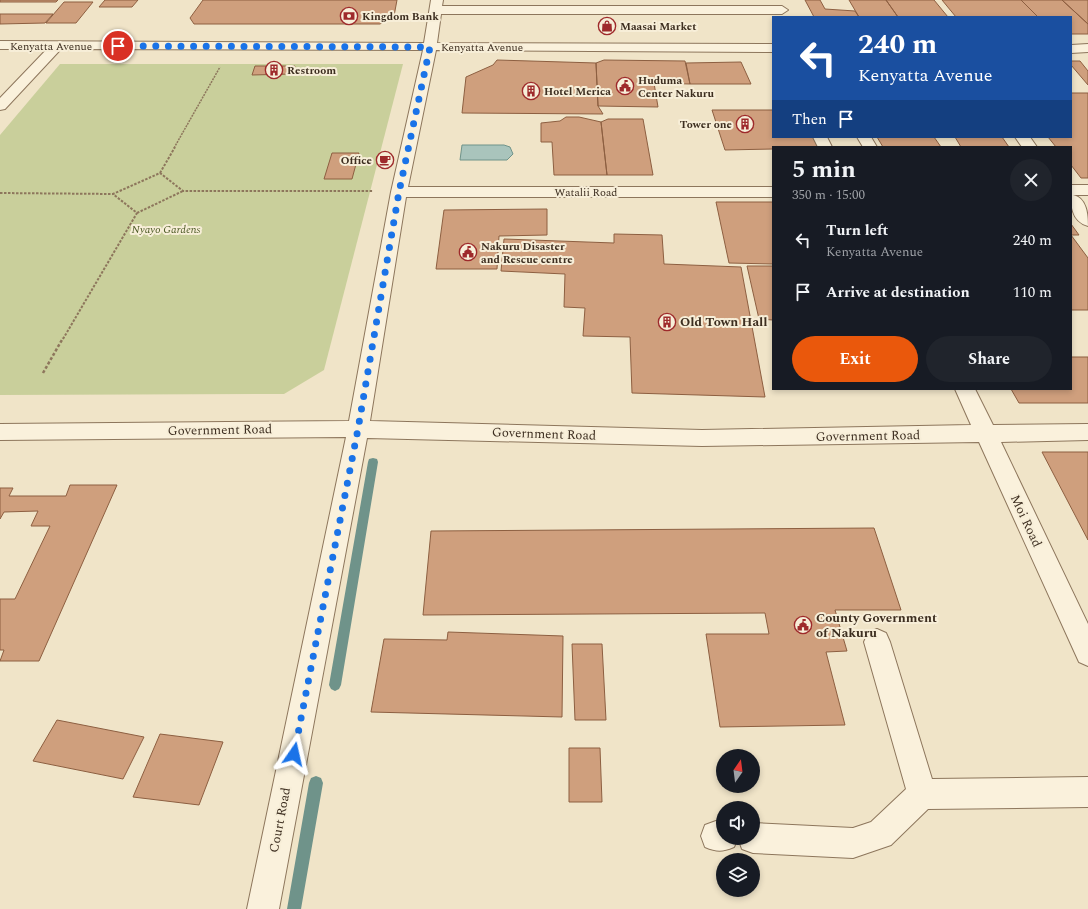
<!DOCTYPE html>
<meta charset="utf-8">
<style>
:root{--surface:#171b24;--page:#20242c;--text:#f1f3f6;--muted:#9ea1a6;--accent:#ea580c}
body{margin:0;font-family:Spectral,serif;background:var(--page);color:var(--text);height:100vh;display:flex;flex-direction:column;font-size:15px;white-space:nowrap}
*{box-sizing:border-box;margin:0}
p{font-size:13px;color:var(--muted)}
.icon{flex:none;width:22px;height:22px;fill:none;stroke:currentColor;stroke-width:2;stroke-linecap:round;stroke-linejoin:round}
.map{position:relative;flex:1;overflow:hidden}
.side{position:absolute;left:772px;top:146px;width:300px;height:244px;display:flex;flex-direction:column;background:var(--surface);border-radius:0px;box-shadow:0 2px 6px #0003}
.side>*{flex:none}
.hud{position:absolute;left:772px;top:16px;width:300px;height:122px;border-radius:0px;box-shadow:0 2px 6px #0003;background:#1a4fa0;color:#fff;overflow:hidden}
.needle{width:26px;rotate:14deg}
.controls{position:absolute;left:716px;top:749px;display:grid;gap:8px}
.controls a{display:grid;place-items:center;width:44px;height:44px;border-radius:50%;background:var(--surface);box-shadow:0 2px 6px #0003;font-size:20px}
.pin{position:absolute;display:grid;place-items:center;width:34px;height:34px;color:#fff;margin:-17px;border:2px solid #fff;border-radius:50%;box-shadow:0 1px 4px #0007}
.me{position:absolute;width:44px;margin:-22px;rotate:11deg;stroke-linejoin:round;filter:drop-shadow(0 0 3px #0008)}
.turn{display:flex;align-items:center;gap:14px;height:84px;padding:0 20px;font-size:18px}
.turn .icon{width:52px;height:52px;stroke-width:2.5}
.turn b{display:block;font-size:28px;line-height:34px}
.then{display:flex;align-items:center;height:38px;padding:0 20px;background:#0003;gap:8px;font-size:15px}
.round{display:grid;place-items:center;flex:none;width:42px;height:42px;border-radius:21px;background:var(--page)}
.summary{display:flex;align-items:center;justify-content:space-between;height:68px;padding:0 20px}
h1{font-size:24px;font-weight:700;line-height:30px}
.cta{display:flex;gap:8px;margin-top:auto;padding:8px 20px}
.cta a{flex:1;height:46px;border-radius:24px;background:var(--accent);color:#fff;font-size:16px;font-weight:700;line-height:46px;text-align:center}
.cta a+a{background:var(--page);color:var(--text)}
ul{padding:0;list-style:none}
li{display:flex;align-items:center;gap:12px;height:52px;padding:0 20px}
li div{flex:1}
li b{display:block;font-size:15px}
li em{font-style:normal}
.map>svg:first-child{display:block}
</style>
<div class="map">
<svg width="1088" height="909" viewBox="0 0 1088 909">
<rect width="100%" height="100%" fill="#f0e4c8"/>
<path fill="#c9cf9b" d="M60,64H403L324,370L284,394L0,395V135Z"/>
<path fill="#a9c4bc" stroke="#6f938a" d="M462,145H504L510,147L513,154L507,160H460Z"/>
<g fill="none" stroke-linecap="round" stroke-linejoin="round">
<path fill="#6f938a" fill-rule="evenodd" d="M373,458L377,459L378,462L341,685L339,689L335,691L331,689L329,685L368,462L369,459Z
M316,776L321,778L323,783L301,909H287L309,783L311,778Z"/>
</g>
<path fill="#cf9f7d" stroke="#8d5f41" d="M0,0H58L56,2H0Z
M105,0H138L132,7H99Z
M203,0H397L394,16L380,24H194L190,18Z
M805,0H820L825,9L855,11L859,17H814Z
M849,0H886L898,17H859Z
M886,0H934L948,17H898Z
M942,0H1021L1038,17H956Z
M1021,0H1062L1088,24V34H1071V17H1038Z
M1062,0H1088V24Z
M64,2H93L76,23H46Z
M0,14H53L45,23L0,24Z
M497,60L596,63L598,106L603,114L462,113L466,77L493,65Z
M604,60L685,61L690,84L654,83L658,107L598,106L596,63Z
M1071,61H1080L1088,71V85L1071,65Z
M741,62L751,84H690L686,63Z
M255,66H295L292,74L252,75Z
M1071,93H1088V178H1081L1071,165V147H1056L1048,137H1071Z
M712,110H773V137H813L818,147H773V149L725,150Z
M566,117H579L601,122L607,175H554L552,142H541V123L560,121Z
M608,119H643L653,175H607L601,122Z
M877,137H934L941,147H883Z
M955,137H1002L1009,147H961Z
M332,153H359L352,179H324Z
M716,202H773V264L729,263Z
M547,209V235L499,236L497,269H436L444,210Z
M1071,224L1079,235H1071Z
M614,234L662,235L664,264L741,267L765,397L632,393L630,337L583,336L585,308L564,307L565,274L501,271L504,239L614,243Z
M1071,235L1088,258V310H1071Z
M747,266H773V320L759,319Z
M1071,357H1088V403H1019L1011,389H1071Z
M1042,452H1088V540Z
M70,485H117L39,661H0L4,650H0V599H15L50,526H31L38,511L4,512L0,519V488H13L9,496H66Z
M874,528L901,610H835L847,651L826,652L845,725L720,727L706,634H769L765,613L423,615L431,531Z
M448,632L563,636L562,717L371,712L384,639L447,640Z
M572,644H602L606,720H575Z
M57,720L144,737L123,779L33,761Z
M160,734L223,742L199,805L133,797Z
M569,748H600L602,802H569Z"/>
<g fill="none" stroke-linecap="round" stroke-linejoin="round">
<defs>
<path id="minor" d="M431,0H443L442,6H782L788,10L782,14H441L437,43L773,44V52L436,50L408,187H773V197H406L370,421L702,430L971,425L955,389H975L993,425L1088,424V440L1001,442L1088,624V666L1079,662L979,442L702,446L367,438L279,909H247L346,437L0,440V424L349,421L391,192L423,50L61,49L5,109L0,110V98L47,49H0V41L424,43Z
M1088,44V52L1071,53V45Z
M813,137H827L832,147H818Z
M857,137H871L877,147H863Z
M1015,137H1030L1037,147H1022Z
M1071,185H1088V195H1073C1087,198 1088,215 1088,226C1069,221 1071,201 1071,185Z
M877,629L886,633L890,642L932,779L1088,777V807L928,809L891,845L853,858L753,853L742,849L738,838L734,847C722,852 717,852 705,847L701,836L705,825L716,821H723V838H753V823L853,828L871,822L906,789L864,642L868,633Z"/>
</defs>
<use href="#minor" stroke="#8d765c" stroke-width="2"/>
<path stroke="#8d765c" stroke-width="1.5" stroke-dasharray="2 1" stroke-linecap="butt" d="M174,148L220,67"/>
<path stroke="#8d765c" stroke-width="2" stroke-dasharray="2.5 1.5" stroke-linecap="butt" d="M160,173L175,147
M0,193L113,194
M137,213L183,191
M63,339L137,213L113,194L160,173L183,191H373"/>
<path stroke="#8d765c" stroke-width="2.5" stroke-dasharray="3 2" stroke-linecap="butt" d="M43,373L63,338"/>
<use href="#minor" fill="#faf1dc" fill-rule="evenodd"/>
</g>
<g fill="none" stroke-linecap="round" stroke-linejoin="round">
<path stroke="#1a73e8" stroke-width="7" stroke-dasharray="0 12.6" d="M118,46L430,47L399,192L358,429L294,754"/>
</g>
<defs>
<symbol id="bank-ring" viewBox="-11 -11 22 22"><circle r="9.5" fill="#f7eed8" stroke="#9e2a2b" stroke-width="1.5"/><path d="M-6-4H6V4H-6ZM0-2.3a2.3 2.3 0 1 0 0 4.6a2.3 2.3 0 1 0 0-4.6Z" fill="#9e2a2b"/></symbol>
<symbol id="shop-ring" viewBox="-11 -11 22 22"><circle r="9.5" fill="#f7eed8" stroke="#9e2a2b" stroke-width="1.5"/><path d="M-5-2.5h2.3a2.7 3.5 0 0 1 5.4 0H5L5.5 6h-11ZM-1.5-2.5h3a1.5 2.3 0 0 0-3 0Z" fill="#9e2a2b"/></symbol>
<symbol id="building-ring" viewBox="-11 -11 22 22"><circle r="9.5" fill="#f7eed8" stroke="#9e2a2b" stroke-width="1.5"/><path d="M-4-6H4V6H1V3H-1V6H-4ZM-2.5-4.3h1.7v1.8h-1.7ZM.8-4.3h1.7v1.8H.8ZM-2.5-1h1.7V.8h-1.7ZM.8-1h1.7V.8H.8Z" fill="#9e2a2b"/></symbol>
<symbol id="civic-ring" viewBox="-11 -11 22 22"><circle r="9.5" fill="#f7eed8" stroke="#9e2a2b" stroke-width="1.5"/><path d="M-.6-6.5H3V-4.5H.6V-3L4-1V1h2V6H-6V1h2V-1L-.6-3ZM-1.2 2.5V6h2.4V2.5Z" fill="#9e2a2b"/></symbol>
<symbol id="cafe-ring" viewBox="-11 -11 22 22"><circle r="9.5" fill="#f7eed8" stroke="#9e2a2b" stroke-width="1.5"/><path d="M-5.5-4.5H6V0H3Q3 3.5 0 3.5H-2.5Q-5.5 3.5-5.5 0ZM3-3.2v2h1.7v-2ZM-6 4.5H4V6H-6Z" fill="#9e2a2b"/></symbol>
</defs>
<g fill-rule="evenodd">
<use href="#bank-ring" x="339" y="6" width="20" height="20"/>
<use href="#shop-ring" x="597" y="16" width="20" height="20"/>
<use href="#building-ring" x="264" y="60" width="20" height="20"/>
<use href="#civic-ring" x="615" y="76" width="20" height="20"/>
<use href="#building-ring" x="521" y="81" width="20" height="20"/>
<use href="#building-ring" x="735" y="114" width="20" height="20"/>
<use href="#cafe-ring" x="375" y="150" width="20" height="20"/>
<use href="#civic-ring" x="458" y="242" width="20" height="20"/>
<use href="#building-ring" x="657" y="312" width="20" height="20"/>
<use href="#civic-ring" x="793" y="615" width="20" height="20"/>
</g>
<g text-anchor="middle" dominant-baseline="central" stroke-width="4" stroke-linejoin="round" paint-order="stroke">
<g font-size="11" font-weight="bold" fill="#3d2e20" stroke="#f7eed8" text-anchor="start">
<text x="362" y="16">Kingdom Bank</text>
<text x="620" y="26">Maasai Market</text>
<text x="287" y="70">Restroom</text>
<text x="638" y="80">Huduma<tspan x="638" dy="13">Center Nakuru</tspan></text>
<text x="544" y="91">Hotel Merica</text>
<text x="732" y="124" text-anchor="end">Tower one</text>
<text x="372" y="160" text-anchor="end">Office</text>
<text x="481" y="246">Nakuru Disaster<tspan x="481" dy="13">and Rescue centre</tspan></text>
</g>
<g font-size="11" fill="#3d2e20" stroke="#f7eed8">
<text x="51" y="46">Kenyatta Avenue</text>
<text x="482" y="47">Kenyatta Avenue</text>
<text x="586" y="192">Watalii Road</text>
</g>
<g font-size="11" font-style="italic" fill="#4d5a26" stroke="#f7eed8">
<text x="166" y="229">Nyayo Gardens</text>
</g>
<g font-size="13" font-weight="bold" fill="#3d2e20" stroke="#f7eed8" text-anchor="start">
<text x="680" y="322">Old Town Hall</text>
<text x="816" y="618">County Government<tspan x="816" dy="15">of Nakuru</tspan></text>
</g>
<g font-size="13" fill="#3d2e20" stroke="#f7eed8">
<text transform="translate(220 430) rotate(-1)">Government Road</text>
<text transform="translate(544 434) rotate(2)">Government Road</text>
<text transform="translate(868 436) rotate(-1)">Government Road</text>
<text transform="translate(1026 521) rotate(65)">Moi Road</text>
<text transform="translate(280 820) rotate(-79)">Court Road</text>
</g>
</g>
</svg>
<div class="controls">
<a><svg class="needle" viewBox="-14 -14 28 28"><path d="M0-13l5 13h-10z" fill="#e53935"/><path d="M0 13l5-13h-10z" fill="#9ea1a6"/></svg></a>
<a><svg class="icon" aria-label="sound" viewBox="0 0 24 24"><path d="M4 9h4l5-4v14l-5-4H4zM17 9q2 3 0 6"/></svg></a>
<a><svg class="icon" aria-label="layers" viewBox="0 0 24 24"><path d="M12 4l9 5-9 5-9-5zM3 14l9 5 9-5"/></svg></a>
</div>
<div class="pin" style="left:118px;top:46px;background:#d93025"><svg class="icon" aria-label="arrive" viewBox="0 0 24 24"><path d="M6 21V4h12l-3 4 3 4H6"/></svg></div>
<svg class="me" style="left:294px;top:754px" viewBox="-20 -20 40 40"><path d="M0-17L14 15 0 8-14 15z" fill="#1a73e8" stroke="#fff" stroke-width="4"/></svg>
<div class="hud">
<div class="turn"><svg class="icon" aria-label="left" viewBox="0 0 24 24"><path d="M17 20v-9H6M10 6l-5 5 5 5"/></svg><div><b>240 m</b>Kenyatta Avenue</div></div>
<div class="then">Then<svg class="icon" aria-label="arrive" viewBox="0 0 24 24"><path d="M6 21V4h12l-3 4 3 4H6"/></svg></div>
</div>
<section class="side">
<div class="summary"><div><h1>5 min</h1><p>350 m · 15:00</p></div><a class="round"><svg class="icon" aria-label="close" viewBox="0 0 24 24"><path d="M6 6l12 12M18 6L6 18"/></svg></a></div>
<ul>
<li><svg class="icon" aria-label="left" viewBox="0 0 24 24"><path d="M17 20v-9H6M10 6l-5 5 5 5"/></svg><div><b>Turn left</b><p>Kenyatta Avenue</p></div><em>240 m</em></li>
<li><svg class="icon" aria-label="arrive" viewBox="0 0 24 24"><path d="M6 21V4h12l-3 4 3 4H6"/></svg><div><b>Arrive at destination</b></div><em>110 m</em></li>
</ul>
<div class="cta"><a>Exit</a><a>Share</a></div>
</section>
</div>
